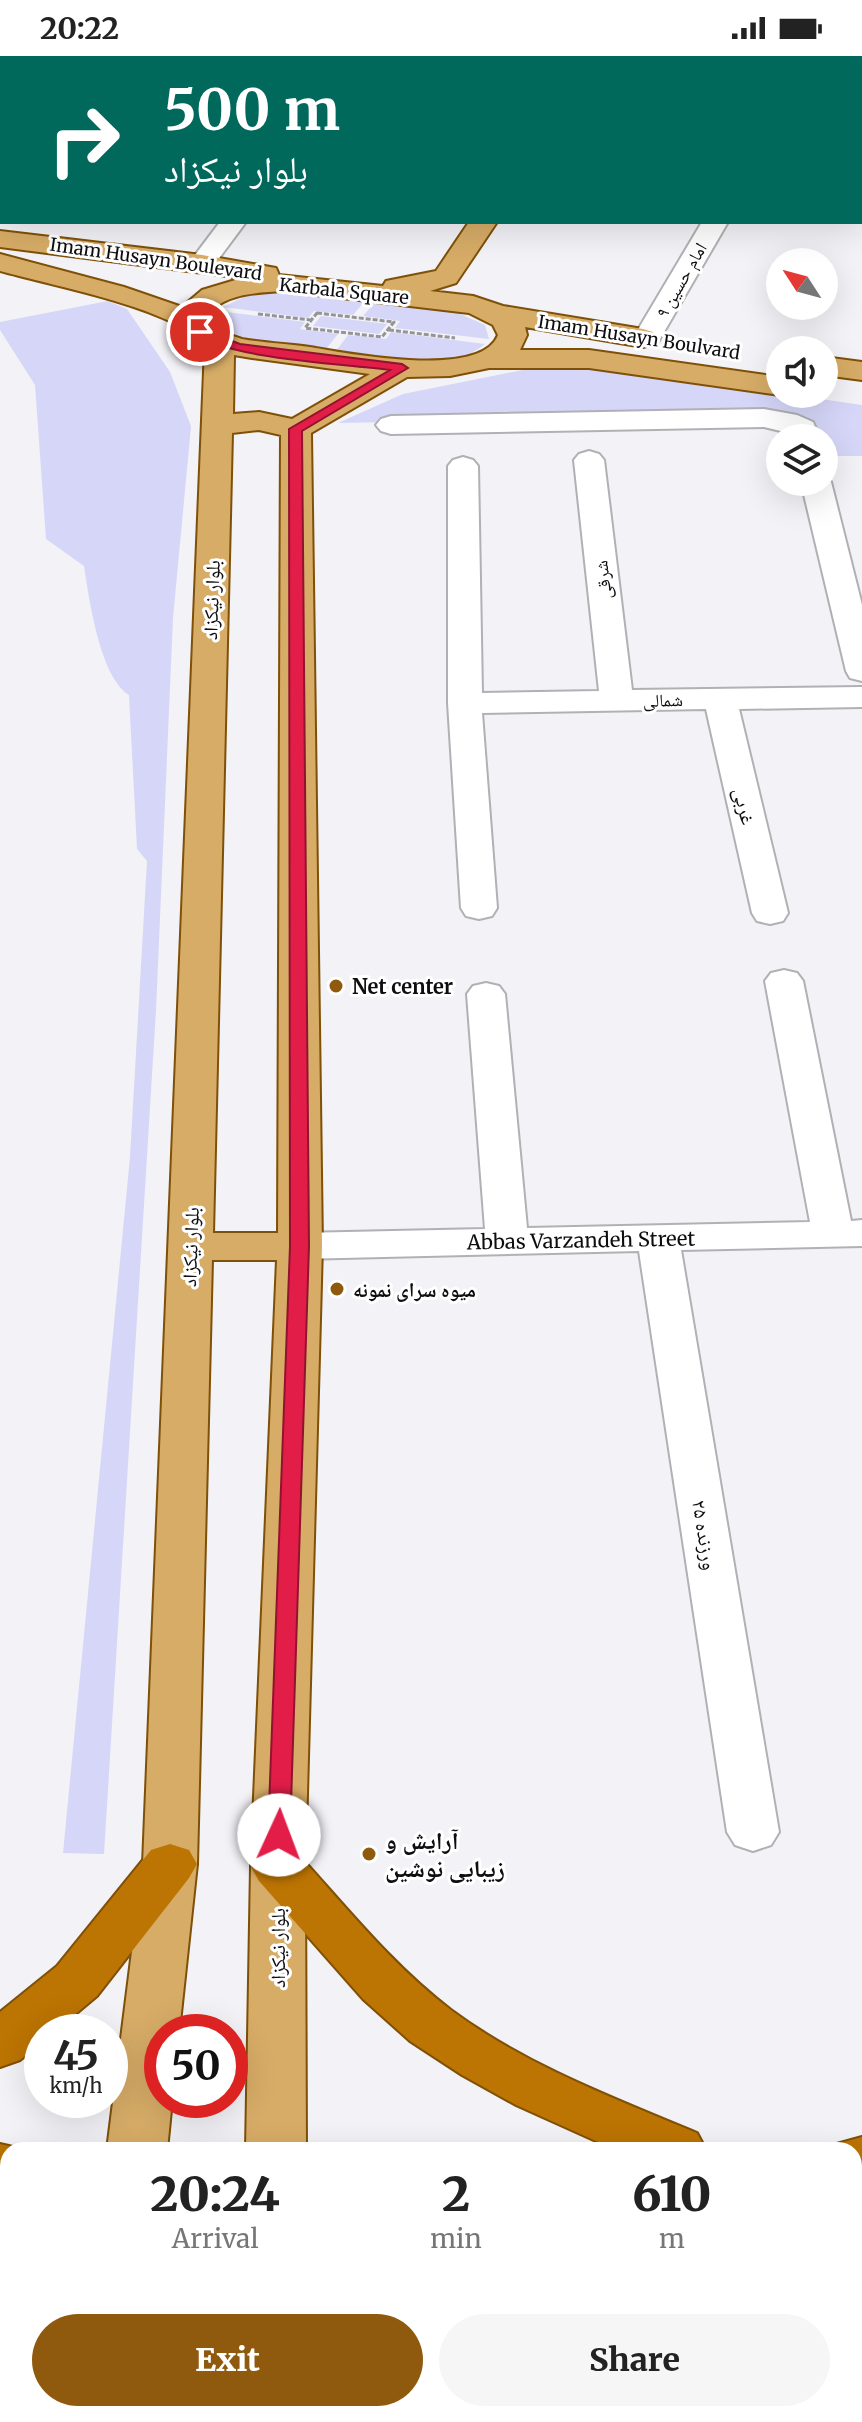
<!DOCTYPE html>
<meta charset="utf-8">
<style>
:root{--surface:#fff;--page:#f6f6f6;--text:#222;--muted:#767676;--accent:#8f5a0e}
body{margin:0;font-family:Merriweather,"Noto Naskh Arabic",serif;background:var(--page);color:var(--text);height:100vh;display:flex;flex-direction:column;font-size:30px;white-space:nowrap}
*{box-sizing:border-box;margin:0}
p{font-size:26px;color:var(--muted)}
.icon{flex:none;width:44px;height:44px;fill:none;stroke:currentColor;stroke-width:2;stroke-linecap:round;stroke-linejoin:round}
.map{position:relative;flex:1;overflow:hidden}
.drawer{position:absolute;left:0px;top:2086px;width:862px;height:280px;display:flex;flex-direction:column;background:var(--surface);border-radius:24px 24px 0 0;box-shadow:0 8px 32px #0002}
.drawer>*{flex:none}
.banner{position:absolute;left:0px;top:0px;width:862px;height:168px;box-shadow:0 8px 32px #0002;background:#00695c;color:#fff;overflow:hidden}
.needle{width:52px;rotate:306deg}
.tools{position:absolute;left:766px;top:192px;display:grid;gap:16px}
.tools a{display:grid;place-items:center;width:72px;height:72px;border-radius:50%;background:var(--surface);box-shadow:0 8px 32px #0002;font-size:40px}
.speed{position:absolute;left:24px;top:1958px;display:flex;gap:16px;font-size:40px;font-weight:700;text-align:center}
.speed>*{display:grid;place-content:center;width:104px;height:104px;border-radius:50%;background:var(--surface);box-shadow:0 8px 32px #0002;line-height:1}
.speed small{font-size:20px;font-weight:400}
.speed .limit{border:12px solid #d22;background:#fff;color:#111}
.pin{position:absolute;display:grid;place-items:center;width:68px;height:68px;color:#fff;margin:-34px;border:4px solid #fff;border-radius:50%;box-shadow:0 2px 8px #0007}
.me{position:absolute;width:88px;margin:-44px;rotate:2deg;stroke-linejoin:round;filter:drop-shadow(0 0 6px #0008)}
.turn{display:flex;align-items:center;gap:28px;height:168px;padding:0 32px;font-size:36px}
.turn .icon{width:104px;height:104px;stroke-width:2.5}
.turn b{display:block;font-size:56px;line-height:68px}
.eta{display:flex;justify-content:space-evenly;align-items:center;height:136px;text-align:center}
.eta b{font-size:48px;font-weight:800;line-height:56px}
.action{display:flex;gap:16px;margin-top:auto;padding:16px 32px}
.action a{flex:1;height:92px;border-radius:48px;background:var(--accent);color:#fff;font-size:32px;font-weight:800;line-height:92px;text-align:center}
.action a+a{background:var(--page);color:var(--text)}
.status{display:flex;justify-content:space-between;align-items:center;height:56px;padding:0 40px;background:var(--surface);direction:ltr}
.status svg{height:22px;fill:currentColor}
.map>svg:first-child{display:block}
</style>
<div class="status"><b>20:22</b><svg viewBox="0 0 49 12"><path d="M0 12V9h3v3zM5 12V6h3v6zM10 12V3h3v9zM15 12V0h3v12zM26 1h20v11H26zM47 4h2v5h-2z"/></svg></div>
<div class="map">
<svg width="862" height="2366" viewBox="0 0 862 2366">
<rect width="100%" height="100%" fill="#f2f2f7"/>
<path fill="#d6d6f9" d="M278,235H285L365,245L353,259L314,255L308,262L223,251L246,240Z
M108,245L127,253L170,316L191,370L173,562L156,954L104,1798L63,1797L130,1101L147,805L137,793L129,639C100,621 89,543 84,510L46,483L35,329L0,274V266Z
M375,246L458,257L485,269L489,283L395,272L400,265L363,260Z
M219,255L305,266L300,273L338,278L326,293C298,290 230,289 217,263Z
M321,260L387,268L379,278L313,270Z
M391,276L485,288C447,320 380,301 336,295L348,279L386,283Z
M586,309L862,349V400H825L824,382H816L775,359L338,367L403,338L528,313Z"/>
<g fill="none" stroke-linecap="round" stroke-linejoin="round">
<defs>
<path id="minor" d="M104,0H128L102,2Z
M527,0H573L575,2H529Z
M643,0H690L692,2H645Z
M799,0H823L798,2Z
M860,8H862V22H860Z
M220,166H246L211,213H193L189,207Z
M702,166H728L657,288L647,290L637,288L633,282Z
M764,353L797,359L813,366L820,382H790L789,377L764,371L391,378L381,375L376,369L381,363L391,360Z
M589,395L599,398L604,404L632,634L862,631V651L739,653L788,857L783,865L770,868L757,865L752,857L706,653L482,657L497,852L492,860L479,863L466,860L461,852L448,647V410L453,404L463,401L473,404L478,410L482,637L599,635L574,404L579,398Z
M824,419L831,426L862,549V625L850,622L846,615L801,426H824Z
M784,914L797,917L803,925L851,1165L862,1164V1190L681,1194L779,1776L771,1789L753,1795L735,1789L727,1776L639,1195L300,1203L285,1199L279,1190L285,1181L300,1177L485,1173L467,938L473,930L486,927L499,930L505,938L527,1172L810,1166L765,925L771,917Z
M862,2337V2366H787L790,2358H854V2338Z"/>
<path id="major" d="M469,166H497L456,227L430,235L473,240L503,250L643,273L653,276L657,282L653,288L643,291L525,271L527,279L520,294H589L780,321V338H784L780,339L589,312H489L450,320L407,321L311,377L322,1190L305,1811L306,2094H246L251,1811L277,1204H212L197,1808L179,1976H162V2044H172L167,2094H107L143,1808L205,291C193,285 186,273 176,268C125,243 55,230 0,215V198L124,231L182,251L202,234L242,222L0,191V175L202,199L276,212L279,219L383,230L386,225L436,215ZM283,235L469,257L493,269L498,279C481,324 346,297 310,291C287,288 265,287 242,283L221,276L207,267L208,257C228,237 256,237 283,235ZM234,299L252,302L370,318L292,363L259,356L233,358ZM259,374L281,379L278,1177H213L232,377Z
M824,301L862,306V324L824,319Z
M113,2358H177V2366H113Z
M241,2358H305V2366H241Z"/>
<path id="highway" d="M170,1788L189,1794L197,1808L189,1822L97,1940L54,1976H42V1986L20,2004L0,2011V1956L57,1910L151,1794Z
M278,1791L297,1797C346,1851 393,1910 451,1954C525,2009 613,2042 697,2077L706,2094H616L516,2049L462,2019L410,1985L363,1943L259,1825L251,1811L259,1797Z
M862,2081V2129L854,2130V2094H830L833,2089Z
M0,2088L26,2094H8V2136H0Z
M854,2181H862V2233H854Z
M0,2206H8V2258H0Z
M480,2358H555L551,2366H476Z"/>
</defs>
<use href="#minor" stroke="#b1b1b5" stroke-width="4"/>
<use href="#major" stroke="#7f5007" stroke-width="4"/>
<use href="#highway" stroke="#7f5007" stroke-width="4"/>
<path stroke="#959598" stroke-width="3" stroke-dasharray="5 2" stroke-linecap="butt" d="M317,257L394,266L382,281L305,272Z
M258,258L311,264
M389,274L455,282"/>
<use href="#minor" fill="#fff" fill-rule="evenodd"/>
<use href="#major" fill="#d7ac67" fill-rule="evenodd"/>
<use href="#highway" fill="#bc7402" fill-rule="evenodd"/>
</g>
<path fill="#e11d48" stroke="#92132f" stroke-width="2" d="M200,273L240,288L402,308L408,312L302,375L309,1190L290,1779L287,1785L279,1788L271,1785L268,1779L290,1190L289,373L390,314C346,308 223,303 194,276Z"/>
<g fill="#8f5a0e" stroke="#fff" stroke-width="3">
<circle cx="336" cy="930" r="8"/>
<circle cx="337" cy="1233" r="8"/>
<circle cx="369" cy="1798" r="8"/>
</g>
<g text-anchor="middle" dominant-baseline="central" stroke-width="6" stroke-linejoin="round" paint-order="stroke">
<g font-size="18" fill="#0e0e10" stroke="#fff">
<text transform="translate(156 203) rotate(8)">Imam Husayn Boulevard</text>
<text transform="translate(681 224) rotate(-60)">امام حسین ۹</text>
<text transform="translate(344 235) rotate(6)">Karbala Square</text>
<text transform="translate(639 281) rotate(9)">Imam Husayn Boulvard</text>
<text transform="translate(603 524) rotate(-97)">شرقی</text>
<text transform="translate(663 644) rotate(-1)">شمالی</text>
</g>
<g font-size="20" fill="#0e0e10" stroke="#fff">
<text transform="translate(211 544) rotate(-88)">بلوار نیکزاد</text>
<text transform="translate(745 750) rotate(77)">غربی</text>
<text transform="translate(581 1184) rotate(-1)">Abbas Varzandeh Street</text>
<text transform="translate(190 1191) rotate(-88)">بلوار نیکزاد</text>
<text transform="translate(705 1479) rotate(81)">ورزنده ۲۵</text>
<text transform="translate(277 1892) rotate(-90)">بلوار نیکزاد</text>
</g>
<g font-size="20" font-weight="bold" fill="#0e0e10" stroke="#fff" text-anchor="start">
<text x="352" y="930">Net center</text>
<text x="353" y="1233">میوه سرای نمونه</text>
</g>
<g font-size="24" font-weight="bold" fill="#0e0e10" stroke="#fff" text-anchor="start">
<text x="385" y="1784">آرایش و<tspan x="385" dy="28">زیبایی نوشین</tspan></text>
</g>
</g>
</svg>
<div class="tools">
<a><svg class="needle" viewBox="-14 -14 28 28"><path d="M0-13l5 13h-10z" fill="#e53935"/><path d="M0 13l5-13h-10z" fill="#767676"/></svg></a>
<a><svg class="icon" aria-label="sound" viewBox="0 0 24 24"><path d="M4 9h4l5-4v14l-5-4H4zM17 9q2 3 0 6"/></svg></a>
<a><svg class="icon" aria-label="layers" viewBox="0 0 24 24"><path d="M12 4l9 5-9 5-9-5zM3 14l9 5 9-5"/></svg></a>
</div>
<div class="speed"><div>45<small>km/h</small></div><div class="limit">50</div></div>
<div class="pin" style="left:200px;top:276px;background:#d93025"><svg class="icon" aria-label="arrive" viewBox="0 0 24 24"><path d="M6 21V4h12l-3 4 3 4H6"/></svg></div>
<svg class="me" style="left:279px;top:1779px" viewBox="-20 -20 40 40"><circle r="19" fill="#fff"/><path d="M0-13L10 11 0 6-10 11z" fill="#e11d48"/></svg>
<div class="banner">
<div class="turn"><svg class="icon" aria-label="right" viewBox="0 0 24 24"><path d="M7 20v-9h11M14 6l5 5-5 5"/></svg><div><b>500 m</b>بلوار نیکزاد</div></div>
</div>
<section class="drawer">
<div class="eta">
<div><b>20:24</b><p>Arrival</p></div>
<div><b>2</b><p>min</p></div>
<div><b>610</b><p>m</p></div>
</div>
<div class="action"><a>Exit</a><a>Share</a></div>
</section>
</div>
